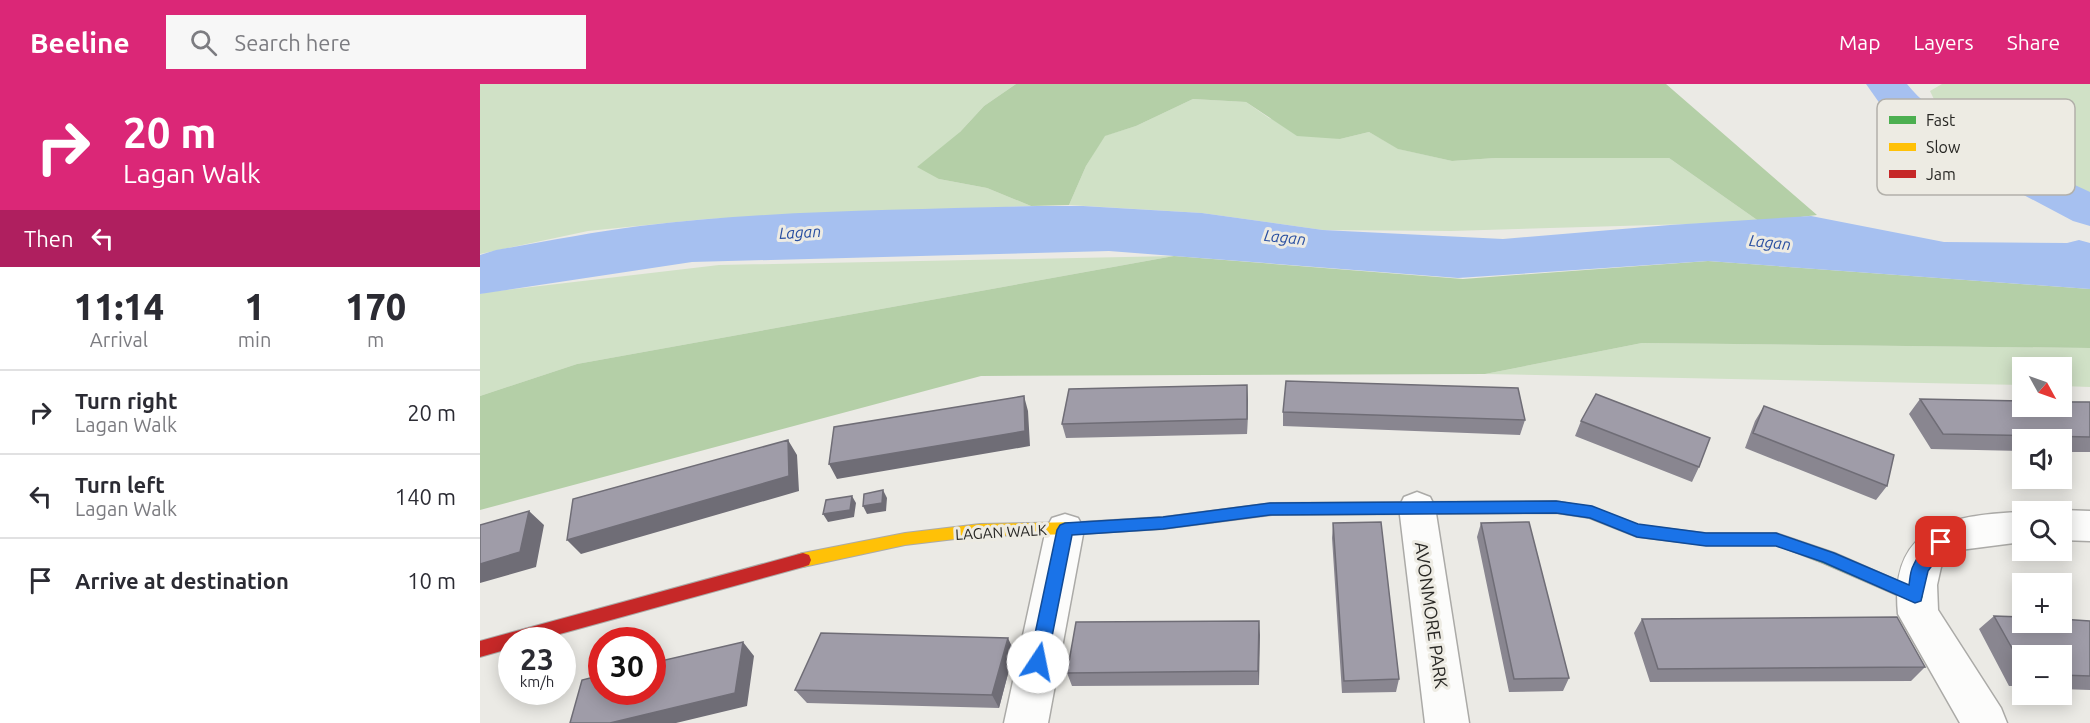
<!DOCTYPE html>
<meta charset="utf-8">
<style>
:root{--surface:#fff;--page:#f7f7f7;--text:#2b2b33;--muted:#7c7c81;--line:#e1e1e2;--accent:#db2777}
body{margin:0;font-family:Ubuntu,sans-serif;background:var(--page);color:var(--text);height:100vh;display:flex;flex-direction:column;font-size:22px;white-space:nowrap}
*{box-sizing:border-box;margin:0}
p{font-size:20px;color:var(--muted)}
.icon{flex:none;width:33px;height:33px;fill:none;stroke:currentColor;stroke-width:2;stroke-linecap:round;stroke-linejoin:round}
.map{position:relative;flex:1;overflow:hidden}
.sheet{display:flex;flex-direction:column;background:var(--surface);width:480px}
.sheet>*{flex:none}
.hud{background:#db2777;color:#fff;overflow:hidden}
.needle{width:39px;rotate:130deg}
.fabs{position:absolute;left:1532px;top:273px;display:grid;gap:12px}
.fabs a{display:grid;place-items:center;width:60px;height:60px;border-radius:0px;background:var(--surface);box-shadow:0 3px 15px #0003;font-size:30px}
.speed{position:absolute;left:18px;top:543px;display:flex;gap:12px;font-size:30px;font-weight:700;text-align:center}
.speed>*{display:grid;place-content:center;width:78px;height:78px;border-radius:50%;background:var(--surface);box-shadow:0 3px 15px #0003;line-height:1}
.speed small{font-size:15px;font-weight:400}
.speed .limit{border:9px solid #d22;background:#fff;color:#111}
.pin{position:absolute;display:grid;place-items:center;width:51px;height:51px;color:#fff;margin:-26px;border-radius:12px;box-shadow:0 3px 9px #0006}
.me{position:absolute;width:66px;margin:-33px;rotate:11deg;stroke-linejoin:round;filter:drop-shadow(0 0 4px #0008)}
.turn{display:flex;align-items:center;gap:21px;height:126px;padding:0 24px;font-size:27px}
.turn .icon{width:78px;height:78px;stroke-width:2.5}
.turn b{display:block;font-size:42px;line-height:51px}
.then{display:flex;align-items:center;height:57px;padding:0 24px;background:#0003;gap:12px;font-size:22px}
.eta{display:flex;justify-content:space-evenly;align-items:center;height:102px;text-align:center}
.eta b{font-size:36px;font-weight:800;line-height:42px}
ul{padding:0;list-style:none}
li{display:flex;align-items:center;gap:18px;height:84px;padding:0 24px;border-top:2px solid var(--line)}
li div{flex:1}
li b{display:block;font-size:22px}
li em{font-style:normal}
header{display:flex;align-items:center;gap:36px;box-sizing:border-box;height:84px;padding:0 30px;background:var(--accent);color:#fff}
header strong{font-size:28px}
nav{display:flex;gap:33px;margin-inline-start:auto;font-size:21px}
.search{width:420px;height:54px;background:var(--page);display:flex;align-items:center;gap:15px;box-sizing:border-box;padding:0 21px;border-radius:0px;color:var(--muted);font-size:22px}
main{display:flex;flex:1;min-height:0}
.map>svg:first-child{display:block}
</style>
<header>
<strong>Beeline</strong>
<div class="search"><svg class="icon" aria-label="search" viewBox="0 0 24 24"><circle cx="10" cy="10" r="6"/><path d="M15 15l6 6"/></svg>Search here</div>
<nav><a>Map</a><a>Layers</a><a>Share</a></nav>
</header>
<main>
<section class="sheet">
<div class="hud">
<div class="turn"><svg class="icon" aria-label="right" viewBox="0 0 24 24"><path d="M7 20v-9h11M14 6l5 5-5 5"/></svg><div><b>20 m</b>Lagan Walk</div></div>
<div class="then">Then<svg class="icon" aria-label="left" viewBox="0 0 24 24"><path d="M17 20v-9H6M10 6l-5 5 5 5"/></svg></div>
</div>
<div class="eta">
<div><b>11:14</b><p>Arrival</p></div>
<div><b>1</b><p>min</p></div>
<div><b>170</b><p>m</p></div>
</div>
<ul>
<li><svg class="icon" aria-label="right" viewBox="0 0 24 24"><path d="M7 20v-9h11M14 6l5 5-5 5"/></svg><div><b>Turn right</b><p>Lagan Walk</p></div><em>20 m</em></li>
<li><svg class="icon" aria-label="left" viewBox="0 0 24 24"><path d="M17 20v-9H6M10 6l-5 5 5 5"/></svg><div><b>Turn left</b><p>Lagan Walk</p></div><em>140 m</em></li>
<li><svg class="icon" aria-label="arrive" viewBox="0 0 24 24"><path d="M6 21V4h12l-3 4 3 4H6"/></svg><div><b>Arrive at destination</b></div><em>10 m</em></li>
</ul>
</section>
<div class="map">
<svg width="1610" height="639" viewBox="0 0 1610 639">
<rect width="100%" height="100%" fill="#ebeae5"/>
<path fill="#d0e1c6" d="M0,0H536L504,22L480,48L459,95L507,104L551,122L226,135L108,147L0,170Z
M1462,0H1610V109L1530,74L1466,40L1450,7Z
M713,15L766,18L789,34L860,55L889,48L919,65L972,77L1015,74H1189L1280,138L971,147L843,146L722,129L589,121L606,82L624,52L656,42Z
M694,172L97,280L0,312V210L8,208L239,181Z
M1162,259L1610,264V303L1581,302V284H1542V301L1005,290Z"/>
<path fill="#b4cfa7" d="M536,0H1186L1337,131L1280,138L1189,74H1015L972,77L918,65L889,48L860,55L817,52L766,18L713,15L656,42L625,52L606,82L589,121L551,122L507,104L459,95L437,83L480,48L504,22Z
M694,172L983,195L1228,177L1610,205V264L1162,259L1005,290L501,292L0,426V312L97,280Z"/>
<path fill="#a6c0f0" d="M557,122H603L722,129L843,146L1023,155L1190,141L1331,132L1464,158L1587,159L1599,156L1610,159V205L1228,177L978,194L629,167L212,178L0,210V171L16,166C64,158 112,148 160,142C291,126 425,126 557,122Z"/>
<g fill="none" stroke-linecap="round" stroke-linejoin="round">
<path fill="#a6c0f0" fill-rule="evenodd" d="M1386,0H1427C1462,45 1557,82 1610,108V142L1593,137L1453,63L1410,34Z"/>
<defs>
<path id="street" d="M937,408L950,413L955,423L989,639H945L919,423L924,413Z
M1581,426L1610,427V457L1581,456V428H1576Z
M1542,428V458L1480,466L1461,483L1457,501L1458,526L1521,624L1527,639H1480L1418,530C1409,441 1471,431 1542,428Z
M585,430L598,434L604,445L568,639H524L566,445L572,434Z"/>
<path id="fast" d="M1109,422L1158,441L1225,449H1296L1355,469L1441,507L1443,512L1441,517L1435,519L1343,479L1296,461H1225L1157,453L1104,432L1101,428L1104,424Z"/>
<path id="slow" d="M1076,417L1114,424L1117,428L1114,432L1109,434L1076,429L792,431L787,429L784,425L787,421L792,419Z
M600,438L605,440L608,444L605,448L600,450L500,452L425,461L323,483L317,481L315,476L317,471L323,469L425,449L500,440Z"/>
<path id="jam" d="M792,419L797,421L800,425L797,429L792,431L683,445L600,450L595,448L592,444L595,440L600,438L683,433Z
M323,469L329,471L331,476L329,481L323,483L58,556H32V564L0,573V557Z"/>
</defs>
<use href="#street" stroke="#abaaa7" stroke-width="3"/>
<use href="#fast" stroke="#abaaa7" stroke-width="2"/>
<use href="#slow" stroke="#abaaa7" stroke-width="2"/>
<use href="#jam" stroke="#abaaa7" stroke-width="2"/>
<use href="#street" fill="#fcfcfb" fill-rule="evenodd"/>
<use href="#fast" fill="#4caf50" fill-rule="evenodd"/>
<use href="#slow" fill="#ffc107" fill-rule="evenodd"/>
<use href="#jam" fill="#c62828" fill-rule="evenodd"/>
</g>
<path fill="#898690" d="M768,315L767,350L586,354L582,340Z
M1440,315L1610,318V368H1581V356H1542V367L1451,365L1429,330Z
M1284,322L1407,402L1396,416L1265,364L1275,337Z
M803,328L1045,336L1040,351L803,342Z
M1101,337L1219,383L1212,398L1095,352Z
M853,439L919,595L916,608L862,609L852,454Z
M1001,439L1089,594L1083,607L1029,608L997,453Z
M1514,532L1610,537V606L1581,605V572H1542V602H1529L1499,545Z
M1162,535L1445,583L1431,597L1170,598L1154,549Z
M779,537V601L592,602L587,589Z
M534,567L519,624L327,619L315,606Z"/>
<path fill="#6f6d76" d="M767,301L768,315L767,350Z
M544,312L548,327L550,362L357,395L349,380Z
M308,356L317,371L319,407L101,470L87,456Z
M403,406L407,414L406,427L387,430L383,422Z
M372,412L376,419L374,433L348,438L343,430Z
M49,427L64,441L56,483L0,499V480Z
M779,537L780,551L779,601L778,587Z
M528,554L534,567L519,624L512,611Z
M263,558L274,572L267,622L196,639H130Z"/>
<path fill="#9f9ca8" stroke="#6f6d76" stroke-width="1.5" d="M806,297L1038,304L1045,336L803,328Z
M767,301V335L582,340L589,305Z
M1116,310L1230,354L1219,383L1101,337Z
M544,312L545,347L349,380L354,343Z
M1440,315L1542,317V322H1581V318H1610V353L1463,350Z
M1284,322L1414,371L1407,402L1273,349Z
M308,356L309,392L87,456L93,415Z
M403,406L402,419L383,422L384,410Z
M372,412L370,426L343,430L346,416Z
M49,427L40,468L0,480V441Z
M901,438L919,595L864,597L853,439Z
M1049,438L1089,594L1034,595L1001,439Z
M1514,532L1542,533V538H1581V535L1610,537V592L1581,591V572H1542V582Z
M1417,533L1445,583L1178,585L1162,535Z
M779,537L778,587L587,589L596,538Z
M341,549L528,554L512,611L315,606Z
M263,558L255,609L130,639H90L102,596L122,591V608H172V579Z"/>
<path fill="#1a73e8" stroke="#114b97" stroke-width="1.5" d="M1076,417L1112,422L1158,440L1226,449H1296L1354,469L1429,501C1430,495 1430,488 1433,482C1438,471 1454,449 1466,453L1469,458L1448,487L1441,517L1435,519L1343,478L1296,462H1226L1157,453L1110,434L1076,429L790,431L683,445L592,451L567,578L564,584L558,586L552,584L549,578L577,446L580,441L585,439L683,433L790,419Z"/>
<g text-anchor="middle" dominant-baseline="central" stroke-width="6" stroke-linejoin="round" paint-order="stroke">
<g font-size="15" fill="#282724" stroke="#edebe3">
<text transform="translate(521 448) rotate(-3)">LAGAN WALK</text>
</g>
<g font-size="16" font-style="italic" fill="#294fa1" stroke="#edebe3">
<text transform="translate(320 148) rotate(-3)">Lagan</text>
<text transform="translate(805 153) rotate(6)">Lagan</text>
<text transform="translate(1290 158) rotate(6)">Lagan</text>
</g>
<g font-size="18" fill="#282724" stroke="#edebe3">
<text transform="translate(952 531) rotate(82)">AVONMORE PARK</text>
</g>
</g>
<rect x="1397" y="15" width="198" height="96" rx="9" fill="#edebe3" stroke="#b2b0aa" stroke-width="1.5"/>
<rect x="1409" y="32" width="27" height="8" fill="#4caf50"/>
<rect x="1409" y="59" width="27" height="8" fill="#ffc107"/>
<rect x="1409" y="86" width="27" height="8" fill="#c62828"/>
<g font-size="16" fill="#282724">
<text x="1446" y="42">Fast</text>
<text x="1446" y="69">Slow</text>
<text x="1446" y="96">Jam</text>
</g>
</svg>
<div class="fabs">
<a><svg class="needle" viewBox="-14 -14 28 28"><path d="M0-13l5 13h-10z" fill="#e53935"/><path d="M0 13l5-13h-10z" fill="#7c7c81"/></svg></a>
<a><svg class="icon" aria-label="sound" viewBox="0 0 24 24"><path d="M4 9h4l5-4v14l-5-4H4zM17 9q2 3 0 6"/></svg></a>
<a><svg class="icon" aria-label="search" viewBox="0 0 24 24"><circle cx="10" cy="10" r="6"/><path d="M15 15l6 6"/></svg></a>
<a>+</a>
<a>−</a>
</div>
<div class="speed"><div>23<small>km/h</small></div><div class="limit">30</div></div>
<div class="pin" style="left:1461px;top:458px;background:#d93025"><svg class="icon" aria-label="arrive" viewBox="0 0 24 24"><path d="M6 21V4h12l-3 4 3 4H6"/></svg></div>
<svg class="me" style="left:558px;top:578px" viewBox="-20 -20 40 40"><circle r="19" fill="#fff"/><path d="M0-13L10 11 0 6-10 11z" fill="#1a73e8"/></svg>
</div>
</main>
